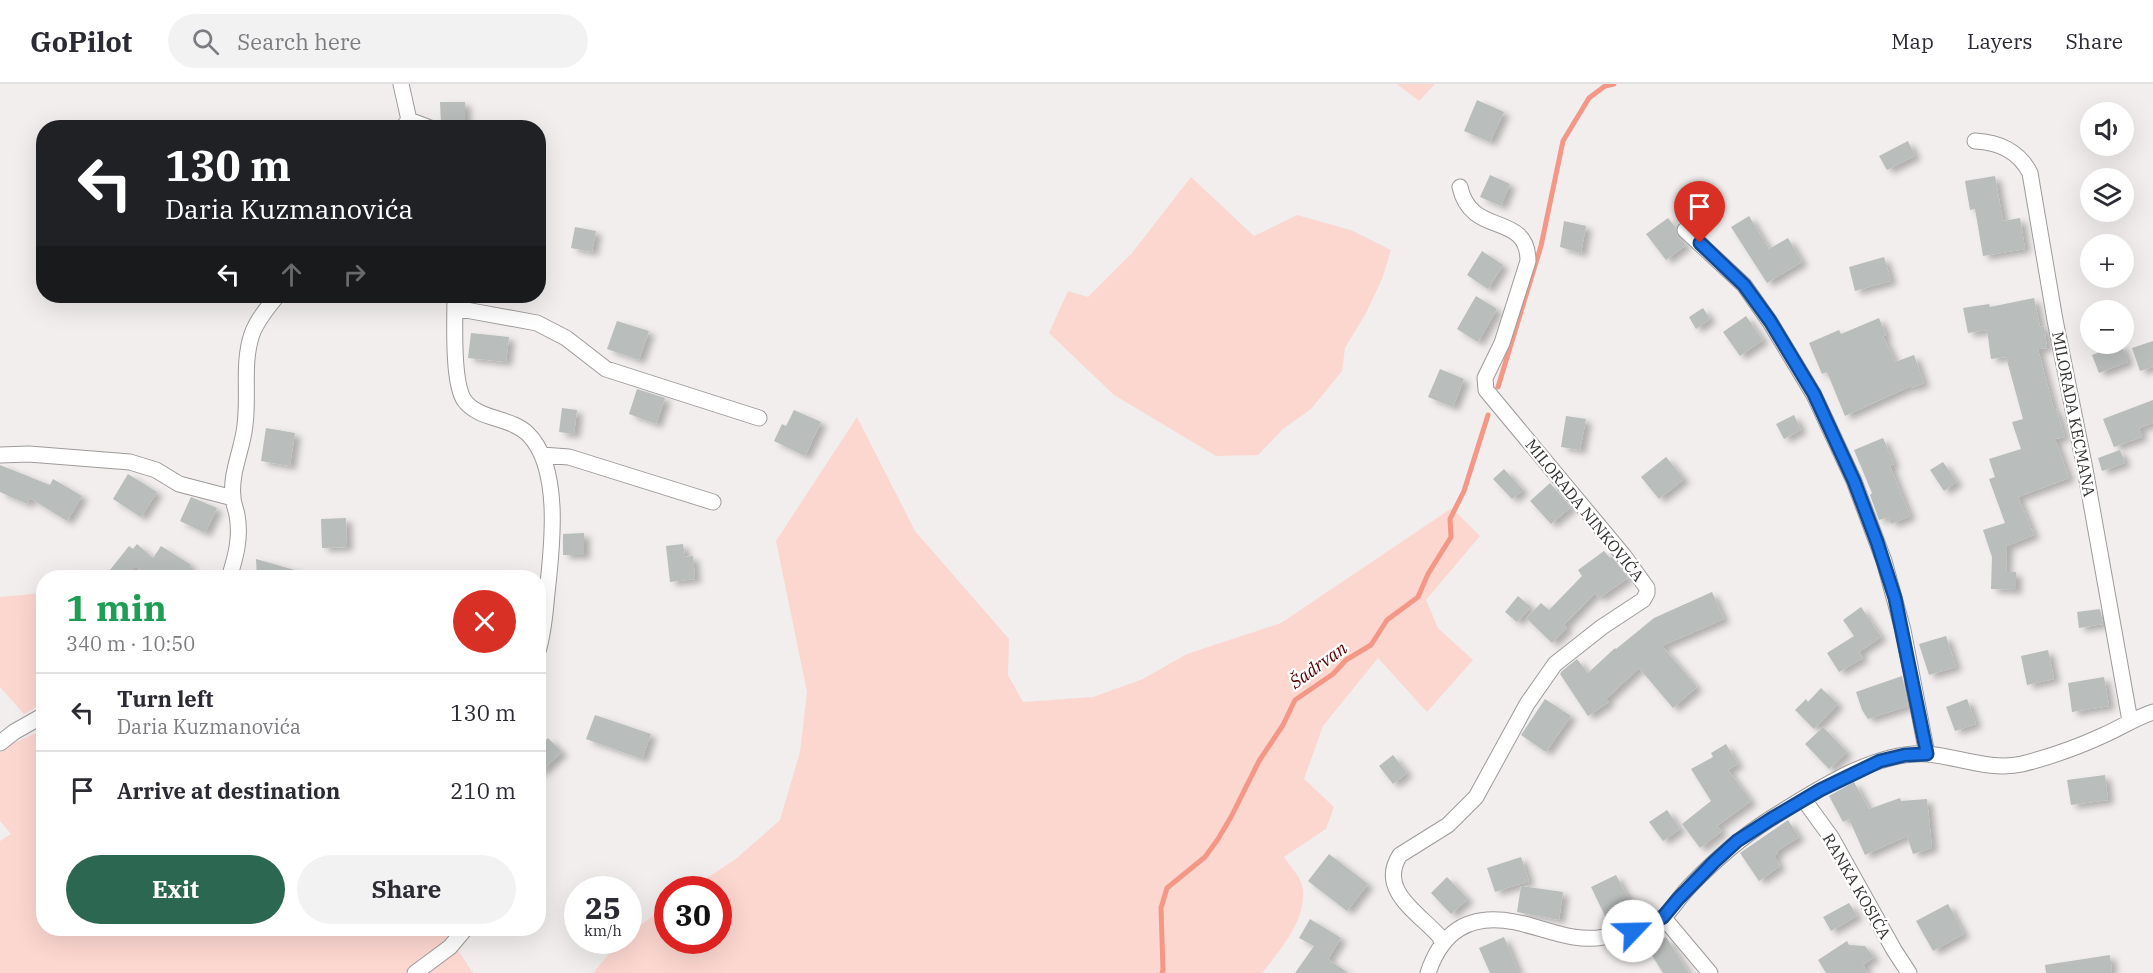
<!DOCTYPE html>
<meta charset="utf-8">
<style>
:root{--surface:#fff;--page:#f2f2f3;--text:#2b2b33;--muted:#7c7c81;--line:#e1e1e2;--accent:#2c6752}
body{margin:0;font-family:"IBM Plex Serif",serif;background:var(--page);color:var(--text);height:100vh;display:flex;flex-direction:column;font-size:22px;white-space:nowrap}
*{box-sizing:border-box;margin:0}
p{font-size:20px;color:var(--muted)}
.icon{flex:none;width:33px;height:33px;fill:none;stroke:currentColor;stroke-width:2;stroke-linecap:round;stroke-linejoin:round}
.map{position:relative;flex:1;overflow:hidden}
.drawer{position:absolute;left:36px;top:486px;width:510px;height:366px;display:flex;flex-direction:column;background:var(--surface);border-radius:24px;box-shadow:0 6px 24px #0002}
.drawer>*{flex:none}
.top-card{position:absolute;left:36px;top:36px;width:510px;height:183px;border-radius:24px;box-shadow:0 6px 24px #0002;background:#202124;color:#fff;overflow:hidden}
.controls{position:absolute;left:2080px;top:18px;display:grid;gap:12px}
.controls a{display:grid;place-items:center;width:54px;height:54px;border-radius:50%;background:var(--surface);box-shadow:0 6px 24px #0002;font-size:30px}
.speed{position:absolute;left:564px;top:792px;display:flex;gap:12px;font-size:30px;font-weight:700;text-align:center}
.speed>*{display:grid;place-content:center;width:78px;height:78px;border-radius:50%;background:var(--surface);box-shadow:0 6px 24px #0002;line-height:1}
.speed small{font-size:15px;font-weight:400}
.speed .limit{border:9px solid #d22;background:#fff;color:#111}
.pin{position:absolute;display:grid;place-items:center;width:51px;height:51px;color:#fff;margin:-62px -26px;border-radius:50% 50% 50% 0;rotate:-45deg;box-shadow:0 0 6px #0007}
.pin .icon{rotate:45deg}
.me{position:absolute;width:66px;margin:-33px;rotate:66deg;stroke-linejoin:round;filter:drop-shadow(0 0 4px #0008)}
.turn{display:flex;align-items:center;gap:21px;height:126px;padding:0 30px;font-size:27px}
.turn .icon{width:78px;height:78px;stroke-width:2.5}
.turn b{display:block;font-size:42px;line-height:51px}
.lanes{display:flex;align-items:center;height:57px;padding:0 30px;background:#0003;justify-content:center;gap:30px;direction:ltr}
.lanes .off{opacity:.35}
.round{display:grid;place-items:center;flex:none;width:63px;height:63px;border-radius:32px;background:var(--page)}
.head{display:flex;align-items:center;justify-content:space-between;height:102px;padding:0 30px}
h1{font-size:36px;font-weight:700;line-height:45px;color:#1e9e55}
.action{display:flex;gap:12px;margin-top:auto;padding:12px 30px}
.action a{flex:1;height:69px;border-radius:36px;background:var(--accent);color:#fff;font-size:24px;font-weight:700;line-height:69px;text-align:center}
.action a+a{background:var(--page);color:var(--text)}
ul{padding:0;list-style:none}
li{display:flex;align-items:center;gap:18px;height:78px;padding:0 30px;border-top:2px solid var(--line)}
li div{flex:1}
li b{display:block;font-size:22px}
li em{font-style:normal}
header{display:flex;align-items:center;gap:36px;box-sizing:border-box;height:84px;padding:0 30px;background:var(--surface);border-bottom:2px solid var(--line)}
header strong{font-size:28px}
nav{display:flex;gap:33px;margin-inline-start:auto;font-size:21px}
.search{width:420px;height:54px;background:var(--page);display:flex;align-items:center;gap:15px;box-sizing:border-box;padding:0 21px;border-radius:33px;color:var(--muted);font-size:22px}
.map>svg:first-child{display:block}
</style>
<header>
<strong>GoPilot</strong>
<div class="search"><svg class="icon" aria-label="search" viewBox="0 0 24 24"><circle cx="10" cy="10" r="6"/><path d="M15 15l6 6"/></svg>Search here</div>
<nav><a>Map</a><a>Layers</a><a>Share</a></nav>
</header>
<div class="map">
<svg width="2153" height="889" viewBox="0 0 2153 889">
<defs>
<filter id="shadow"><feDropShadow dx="6" dy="4" stdDeviation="3" flood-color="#0004"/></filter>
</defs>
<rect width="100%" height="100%" fill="#f1eeed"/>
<path fill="#fcd7d0" d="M1397,0H1435L1419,17Z
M1191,93L1254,152L1297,131L1351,146L1391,166L1382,195L1366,229L1345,264L1342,287L1311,325L1283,345L1258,371L1216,372L1114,311L1049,249L1068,207L1088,213L1132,169Z
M857,333L915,447L1009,555L1008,591L1023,618L1093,613L1143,595L1187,570L1281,539L1452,424L1480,452L1426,516L1438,544L1473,576L1427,628L1378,574L1323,642L1304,695L1334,723L1326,745L1284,773C1289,781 1299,791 1302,801C1309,833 1281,865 1262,889H593L620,857L628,856L629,849L667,822L668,856H718V806L691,805L737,774L780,736L800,668L807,608L776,457Z
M43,509V619L24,630L0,603V513Z
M43,646L44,844L460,845L406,889H0V757L11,750L0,737V669L7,662Z
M456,863L473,889H424Z"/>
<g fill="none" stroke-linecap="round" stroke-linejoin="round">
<path stroke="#f59787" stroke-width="5" d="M1498,303L1541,162L1563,57L1589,14L1605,2L1614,0
M1162,889L1163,886L1161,824L1167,804L1205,773L1218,755L1231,733L1259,677L1283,641L1295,616L1333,590L1346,576L1371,561L1387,536L1418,513L1428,490L1451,453L1450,435L1464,407L1488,331"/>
</g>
<path fill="#b9bdbb" filter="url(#shadow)" d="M1477,16L1504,28L1490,58L1464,47Z
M440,18H465V40H441Z
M1908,57L1915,72L1887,86L1879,72Z
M1490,91L1510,100L1501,122L1480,113Z
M1995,92L2003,137L2020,134L2025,165L1983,172L1975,125L1970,126L1965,97Z
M1749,132L1769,165L1788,154L1802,178L1767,199L1731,143Z
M1668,134L1676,144L1678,153L1686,161L1666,176L1646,150Z
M1564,137L1586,142L1581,169L1560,163Z
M575,143L596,147L592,168L571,164Z
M1482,167L1503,181L1488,205L1467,191Z
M1884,173L1891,197L1855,207L1849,183Z
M1476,212L1497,225L1478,258L1457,245Z
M2034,214L2040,243L2044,242L2047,264L2038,265L2054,326L2056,325L2065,353L2055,355L2069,394L2018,413L2034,451L2007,462L2006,488H2016V506L1991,505L1992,473L1983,446L2005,439L1989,395L1995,393L1989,375L2021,365L2012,338L2023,335L2006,273L1991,275L1987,246L1968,249L1963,224L1989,220L1990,223Z
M1703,224L1710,235L1696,245L1689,233Z
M1746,232L1763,256L1740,272L1723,248Z
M1879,234L1886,251L1883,252L1895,278L1914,271L1924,299L1911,304V302L1845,332L1827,288L1822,290L1809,259L1839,246L1841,250Z
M617,237L649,247L639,276L607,265Z
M471,249L509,253L506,278L468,274Z
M2153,257V283L2140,287L2132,264Z
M2121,260L2128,278L2099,289L2092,271Z
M1440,285L1464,295L1453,323L1428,313Z
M637,305L665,314L656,340L629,330Z
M2153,316V339L2139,344L2142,353L2114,363L2103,335Z
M562,324L577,326L574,350L559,348Z
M794,326L821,338L805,372L774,357L782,340L786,342Z
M1794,331L1801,346L1784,355L1776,340Z
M1566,332L1586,335L1580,366L1561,363Z
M266,344L295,349L290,382L261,377Z
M1883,354L1894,380L1890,382L1910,432L1891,440L1889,433L1879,436L1870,411L1872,409L1854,366Z
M2120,366L2125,379L2102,387L2098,374Z
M1666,373L1684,395L1659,415L1641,393Z
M1943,378L1957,398L1944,407L1930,386Z
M0,381L50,401L53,395L82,412L67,437L30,414L27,420L0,408Z
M1504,385L1523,406L1512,415L1493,395Z
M128,390L157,408L141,433L113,415Z
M1550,399L1571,423L1551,440L1530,417Z
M191,413L217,424L205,449L180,437Z
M346,434L347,463L322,464L321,435Z
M584,449V471H563V450Z
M137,460L153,474L161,462L191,481L183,494H153L135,482L126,494H120L110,486L129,462L133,465Z
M683,460L685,473L693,472L695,495L670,498L666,462Z
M1604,467L1610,474L1612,473L1628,494L1599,514L1595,509L1564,541L1567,544L1552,559L1526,534L1541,519L1549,526L1582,492L1578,486Z
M256,475L305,489V491L257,494Z
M1712,508L1724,535L1662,562L1697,603L1673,624L1639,584L1606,615L1609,618L1588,632L1560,590L1562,587L1577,575L1588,589L1615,564L1616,565L1654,534Z
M1518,512L1531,523L1517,538L1505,528Z
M1861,523L1881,553L1859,568L1863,574L1839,588L1827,569L1854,552L1843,536Z
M2100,525L2103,540L2079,544L2077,528Z
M1946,552L1956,583L1929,591L1919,560Z
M2048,566L2054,595L2027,601L2021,572Z
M1902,592L1908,622L1868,635L1862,626L1856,608Z
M2104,593L2109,622L2072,628L2068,599Z
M1821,604L1838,620L1814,645L1795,626L1806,615L1808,618Z
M1545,615L1571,632L1546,668L1521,651Z
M1967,615L1976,640L1955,647L1946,623Z
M595,631L651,650L642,675L586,655Z
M1823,643L1847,668L1829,685L1805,660Z
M548,654L562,668L538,690V663Z
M1726,660L1738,680L1728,686L1751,717L1717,742L1722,747L1700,764L1682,740L1711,717L1691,685L1713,673L1711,669Z
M1393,671L1407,689L1393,700L1379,682Z
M2105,691L2108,716L2071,721L2067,696Z
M1854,698L1869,725L1900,714L1901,717L1927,715L1932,764L1913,770L1907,752L1865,771L1849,735L1843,738L1829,712Z
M1667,726L1680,745L1663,757L1649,738Z
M1788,736L1799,753L1777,767L1778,769L1774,772L1780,782L1759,797L1740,769Z
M1329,770L1368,800L1347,827L1308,797Z
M1521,773L1529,797L1495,808L1487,784Z
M1616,791L1632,822L1606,834L1591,803Z
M1447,793L1468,815L1451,830L1431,809Z
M1521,802L1563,808L1559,836L1517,828Z
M1849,819L1857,832L1831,847L1823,833Z
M1948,820L1964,850L1933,867L1916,837Z
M1310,835L1341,854L1328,875L1348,889H1295L1314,862L1299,854Z
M1504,853L1519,889H1490L1479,864Z
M1666,853L1689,889H1663L1648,865Z
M1847,857L1849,861L1865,862L1874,873L1863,881L1868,889H1826L1818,876Z
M2110,871L2112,889H2046L2045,881Z"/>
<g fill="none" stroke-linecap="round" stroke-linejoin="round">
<defs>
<path id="minor" d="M401,0L409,36
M402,44L409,36L430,44
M1975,57C1998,58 2019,67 2030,89L2055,236L2085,385L2130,637
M1685,146L1744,201L1770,238L1814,311L1854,397L1884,477L1903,546L1927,670
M455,212C455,235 452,297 464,316C478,336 511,333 528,350C562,384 552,464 547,509C545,529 544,548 538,567
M455,224L537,239L566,254L606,285L759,334
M0,371L29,370L130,378L156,386L179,400L233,414
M542,371L569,373L713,418
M229,494C236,472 241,453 237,431C236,425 233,419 233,413C230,389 243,364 245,341C249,311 242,279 252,250C257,236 268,223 277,212
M0,659L14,648L44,631
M1804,716L1831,753L1894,866L1909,889
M1663,833L1710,889
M1442,859L1440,853C1419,829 1377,806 1400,771L1448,741L1476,713L1527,620L1555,580L1602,543L1643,516L1647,509V504L1624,472L1486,306L1485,294L1502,259L1528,177C1528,127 1471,154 1460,103
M415,889L450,863L466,844
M1428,889C1442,847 1470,829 1515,838C1545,844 1573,859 1604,853C1623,850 1648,846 1664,833C1673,824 1681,811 1690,802C1715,776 1740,754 1770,735C1814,708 1875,666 1928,670C1959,673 1991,687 2022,680C2050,673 2078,663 2104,651C2120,644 2135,634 2153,628"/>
</defs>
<use href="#minor" stroke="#9e9a9a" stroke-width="17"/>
<use href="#minor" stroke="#fff" stroke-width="15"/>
</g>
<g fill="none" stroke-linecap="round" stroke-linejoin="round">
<defs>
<path id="route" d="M1633,847L1648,842L1663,833L1678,815L1714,778L1737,757L1771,735L1820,706L1880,677L1905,671L1927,670L1895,514L1877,458L1854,397L1814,310L1770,237L1744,201L1700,159"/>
</defs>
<use href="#route" stroke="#114b97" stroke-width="15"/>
<use href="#route" stroke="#1a73e8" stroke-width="10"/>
</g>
<g text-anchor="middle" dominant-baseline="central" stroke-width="4.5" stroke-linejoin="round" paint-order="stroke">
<g font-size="16" fill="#323130" stroke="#fff">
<text transform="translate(2074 330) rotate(79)">MILORADA KECMANA</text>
<text transform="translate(1585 426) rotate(51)">MILORADA NINKOVIĆA</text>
<text transform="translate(1857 802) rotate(60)">RANKA KOSIĆA</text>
</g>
<g font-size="18" font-style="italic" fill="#590400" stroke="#fff">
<text transform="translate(1318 581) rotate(-36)">Šadrvan</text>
</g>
</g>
</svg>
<div class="controls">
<a><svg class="icon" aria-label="sound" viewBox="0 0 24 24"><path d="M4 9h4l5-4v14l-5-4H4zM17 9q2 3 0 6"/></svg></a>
<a><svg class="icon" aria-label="layers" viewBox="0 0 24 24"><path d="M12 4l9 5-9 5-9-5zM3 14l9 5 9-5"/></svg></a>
<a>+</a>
<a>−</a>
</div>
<div class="speed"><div>25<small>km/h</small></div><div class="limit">30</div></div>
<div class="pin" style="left:1700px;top:159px;background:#d93025"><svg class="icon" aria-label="arrive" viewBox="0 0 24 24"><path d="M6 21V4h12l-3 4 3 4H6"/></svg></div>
<svg class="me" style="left:1633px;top:847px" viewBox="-20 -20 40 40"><circle r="19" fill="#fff"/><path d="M0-13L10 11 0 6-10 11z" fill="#1a73e8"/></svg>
<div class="top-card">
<div class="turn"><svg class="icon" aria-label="left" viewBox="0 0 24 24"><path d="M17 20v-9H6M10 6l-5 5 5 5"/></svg><div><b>130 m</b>Daria Kuzmanovića</div></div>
<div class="lanes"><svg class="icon" aria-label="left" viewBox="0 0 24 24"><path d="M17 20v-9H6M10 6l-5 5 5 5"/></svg><svg class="icon off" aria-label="ahead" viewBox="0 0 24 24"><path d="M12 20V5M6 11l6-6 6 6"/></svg><svg class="icon off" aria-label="right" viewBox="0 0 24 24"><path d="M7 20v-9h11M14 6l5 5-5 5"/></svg></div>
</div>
<section class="drawer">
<div class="head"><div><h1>1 min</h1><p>340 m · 10:50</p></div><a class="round" style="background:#d93025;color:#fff"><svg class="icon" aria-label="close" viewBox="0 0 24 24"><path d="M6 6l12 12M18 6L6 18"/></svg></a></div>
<ul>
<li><svg class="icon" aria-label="left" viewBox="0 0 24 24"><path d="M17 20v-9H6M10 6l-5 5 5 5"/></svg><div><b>Turn left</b><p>Daria Kuzmanovića</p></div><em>130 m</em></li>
<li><svg class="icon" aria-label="arrive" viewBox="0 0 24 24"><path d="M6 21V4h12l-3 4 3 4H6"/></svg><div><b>Arrive at destination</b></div><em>210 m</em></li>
</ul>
<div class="action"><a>Exit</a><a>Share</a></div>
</section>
</div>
